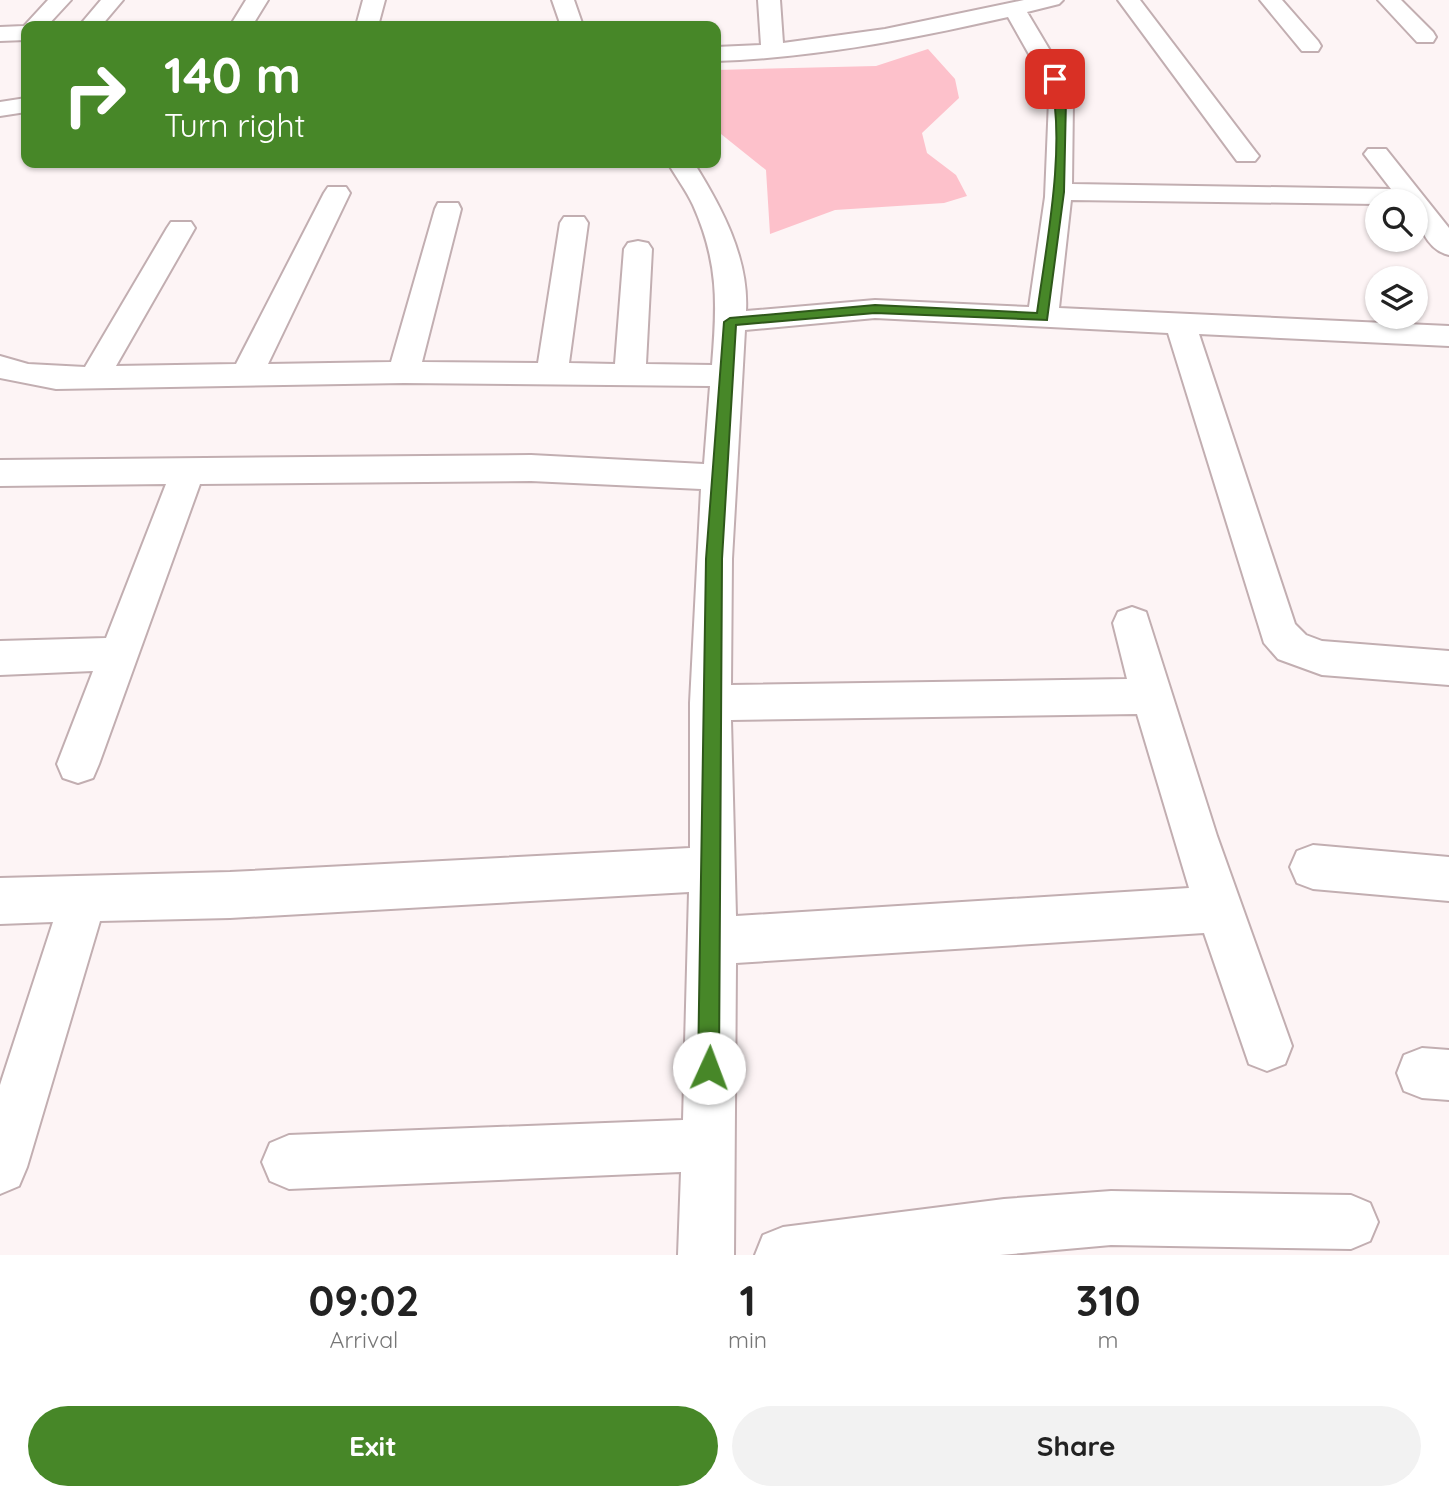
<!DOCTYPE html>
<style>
:root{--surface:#fff;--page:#f2f2f2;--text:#222;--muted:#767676;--accent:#478728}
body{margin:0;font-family:Quicksand,sans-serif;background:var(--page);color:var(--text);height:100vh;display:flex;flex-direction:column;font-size:26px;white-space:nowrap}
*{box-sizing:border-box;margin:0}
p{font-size:23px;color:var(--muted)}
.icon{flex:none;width:38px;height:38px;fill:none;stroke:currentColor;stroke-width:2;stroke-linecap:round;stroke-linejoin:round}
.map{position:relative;height:1255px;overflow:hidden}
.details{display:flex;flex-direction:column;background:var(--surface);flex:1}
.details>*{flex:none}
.banner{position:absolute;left:21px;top:21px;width:700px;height:147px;border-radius:14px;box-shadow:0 2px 5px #0004;background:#478728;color:#fff;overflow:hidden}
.controls{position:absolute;left:1365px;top:189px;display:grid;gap:14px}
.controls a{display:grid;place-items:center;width:63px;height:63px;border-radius:50%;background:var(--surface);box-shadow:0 2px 5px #0004;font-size:35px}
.pin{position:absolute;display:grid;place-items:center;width:60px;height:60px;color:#fff;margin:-30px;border-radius:14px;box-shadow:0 4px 10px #0006}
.me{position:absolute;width:77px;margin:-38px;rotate:2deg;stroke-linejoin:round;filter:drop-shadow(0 0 5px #0008)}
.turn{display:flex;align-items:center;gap:24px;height:147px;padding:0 28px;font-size:32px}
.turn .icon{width:91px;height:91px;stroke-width:2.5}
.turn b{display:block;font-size:49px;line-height:60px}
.eta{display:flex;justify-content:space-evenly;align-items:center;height:119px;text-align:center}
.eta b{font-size:42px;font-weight:700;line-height:49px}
.action{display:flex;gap:14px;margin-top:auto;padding:14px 28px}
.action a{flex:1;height:80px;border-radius:42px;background:var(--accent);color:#fff;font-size:28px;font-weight:700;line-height:80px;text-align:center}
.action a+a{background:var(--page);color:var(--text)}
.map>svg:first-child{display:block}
</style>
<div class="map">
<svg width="1449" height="1255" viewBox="0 0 1449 1255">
<rect width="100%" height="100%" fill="#fdf4f5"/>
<path fill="#fdc1cb" d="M928,49L955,79L959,98L922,133L927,153L956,175L967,196L944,203L835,210L770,234L766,170L716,130V70L876,66Z"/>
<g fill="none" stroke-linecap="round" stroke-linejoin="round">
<defs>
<path id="minor" d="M48,0H71L47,26H26V40L0,41V27L24,26Z
M101,0H123L101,26H79Z
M246,0H268L252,26H230Z
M363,0H385L378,26H356Z
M552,0H574L583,26H561Z
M758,0H780L783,43L885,29L1024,0H1063L1059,4L1027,12L1067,79L1073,100L1072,184L1391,189L1364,154L1368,149H1386L1449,228V255C1426,250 1416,222 1416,201H1377V204L1071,200L1059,308L1449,326V346L1199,334L1295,624L1306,635L1322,641L1449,651V685L1322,675L1278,659L1264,643L1168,333L875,318L745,330L732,559L731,685L1127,679L1113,623L1118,612L1132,607L1146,612L1217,836L1292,1046L1285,1064L1267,1071L1249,1064L1204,933L736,963L734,1255H678L681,1172L289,1189L270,1181L262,1162L270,1143L289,1135L683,1120L689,892L230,918L100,921L27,1167L19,1186L0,1194V1085L53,922L0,924V878L230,872L690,848V703L701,489L531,481L200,484L99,764L93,778L78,783L63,778L57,764L93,671L0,675V641L106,638L166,484L0,486V460L531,455L704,464L710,386L404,383L56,389L0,378V356L28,364L85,367L167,228L171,222H191L195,228L116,366L236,364L324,193L328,187H346L350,193L268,364L391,362L435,209L438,203H458L461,209L422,362L538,363L560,223L564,217H584L588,223L569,363L615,364L624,249L628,243L638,241L648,243L652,249L646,364L712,365C717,305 719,263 693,205C686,190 676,177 668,163H694C721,206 749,258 746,311L875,300L1029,307L1045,197L1049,100L1043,79L1008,17C911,39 814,58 716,61V47L761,45ZM1137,714L1189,888L736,916L731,720Z
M1118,0H1140L1255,151L1259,156L1255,161H1237Z
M1260,0H1282L1318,41L1321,46L1318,51H1302Z
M1378,0H1401L1433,32L1436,37L1433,42H1417Z
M26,98V112L0,116V102Z
M1313,845L1449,857V901L1313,889L1297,883L1290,867L1297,851Z
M1422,1048L1449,1050V1100L1422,1098L1404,1091L1397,1073L1404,1055Z
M1111,1191L1351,1195L1370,1203L1378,1222L1370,1241L1351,1249L1111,1245L1000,1255H755L763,1235L783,1227L1004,1199Z"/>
</defs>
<use href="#minor" stroke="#c2aeb1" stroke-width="4"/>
<use href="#minor" fill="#fff" fill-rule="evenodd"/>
</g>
<path fill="#478728" stroke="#2e581a" stroke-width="2" d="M1055,76L1060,79L1066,100L1064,192L1047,320L875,313L736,325L722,559L719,1068L716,1076L709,1079L702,1076L698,1068L706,559L724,322L730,318L875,305L1037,313C1046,247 1067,141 1050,79Z"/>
</svg>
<div class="controls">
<a><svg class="icon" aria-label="search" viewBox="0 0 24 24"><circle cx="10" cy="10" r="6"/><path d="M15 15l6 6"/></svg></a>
<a><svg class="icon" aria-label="layers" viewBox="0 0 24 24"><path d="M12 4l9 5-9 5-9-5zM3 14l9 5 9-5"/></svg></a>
</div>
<div class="pin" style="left:1055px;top:79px;background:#d93025"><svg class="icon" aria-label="arrive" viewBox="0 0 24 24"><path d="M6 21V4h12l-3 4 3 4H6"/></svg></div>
<svg class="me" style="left:709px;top:1068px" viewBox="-20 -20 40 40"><circle r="19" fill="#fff"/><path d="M0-13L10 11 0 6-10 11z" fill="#478728"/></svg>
<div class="banner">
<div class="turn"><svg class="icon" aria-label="right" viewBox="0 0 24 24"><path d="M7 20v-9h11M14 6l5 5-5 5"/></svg><div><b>140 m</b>Turn right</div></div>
</div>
</div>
<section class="details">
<div class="eta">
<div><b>09:02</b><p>Arrival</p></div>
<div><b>1</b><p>min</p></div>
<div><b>310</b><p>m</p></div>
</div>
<div class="action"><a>Exit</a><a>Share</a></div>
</section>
